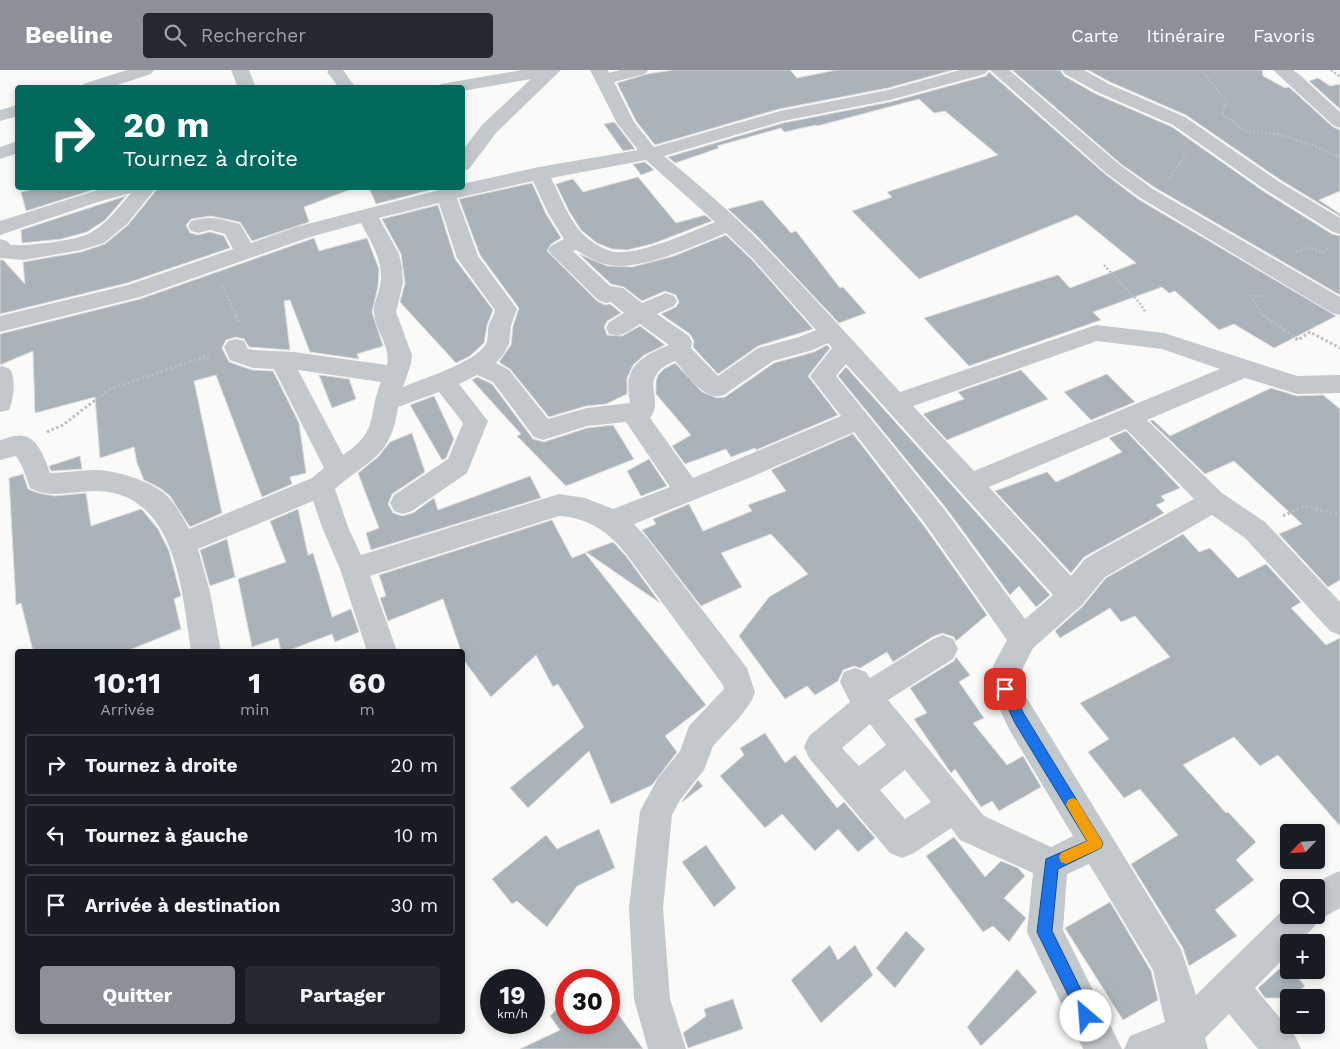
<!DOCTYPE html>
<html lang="fr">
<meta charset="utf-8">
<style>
:root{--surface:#171b24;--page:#242831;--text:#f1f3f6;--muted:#9ea1a6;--line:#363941;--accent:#8c9099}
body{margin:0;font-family:"Work Sans",sans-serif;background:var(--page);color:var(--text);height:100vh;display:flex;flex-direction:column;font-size:19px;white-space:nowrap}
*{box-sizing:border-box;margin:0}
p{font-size:16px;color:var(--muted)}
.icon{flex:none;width:28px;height:28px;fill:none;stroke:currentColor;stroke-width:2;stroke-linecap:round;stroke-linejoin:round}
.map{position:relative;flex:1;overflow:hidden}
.details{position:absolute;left:15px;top:579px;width:450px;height:385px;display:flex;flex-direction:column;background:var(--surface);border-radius:5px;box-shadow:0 2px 8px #0003}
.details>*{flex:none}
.hud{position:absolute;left:15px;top:15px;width:450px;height:105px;border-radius:5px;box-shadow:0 2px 8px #0003;background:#00695c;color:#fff;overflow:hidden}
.needle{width:32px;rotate:245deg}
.buttons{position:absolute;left:1280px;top:754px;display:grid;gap:10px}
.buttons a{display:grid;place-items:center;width:45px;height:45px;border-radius:5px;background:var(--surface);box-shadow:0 2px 8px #0003;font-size:25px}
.speed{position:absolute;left:480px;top:899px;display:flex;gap:10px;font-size:25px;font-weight:700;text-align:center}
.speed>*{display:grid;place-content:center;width:65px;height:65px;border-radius:50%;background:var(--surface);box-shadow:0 2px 8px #0003;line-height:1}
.speed small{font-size:12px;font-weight:400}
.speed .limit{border:8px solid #d22;background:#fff;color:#111}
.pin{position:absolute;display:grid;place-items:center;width:42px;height:42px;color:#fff;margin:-21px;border-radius:10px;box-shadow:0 2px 8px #0006}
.me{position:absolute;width:55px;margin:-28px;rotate:333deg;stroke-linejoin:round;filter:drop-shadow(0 0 4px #0008)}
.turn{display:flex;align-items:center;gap:18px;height:105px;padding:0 25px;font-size:22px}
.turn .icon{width:65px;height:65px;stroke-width:2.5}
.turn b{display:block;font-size:35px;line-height:42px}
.eta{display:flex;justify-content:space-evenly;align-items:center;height:85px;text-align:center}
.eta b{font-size:30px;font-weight:700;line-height:35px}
.cta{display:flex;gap:10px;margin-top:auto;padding:10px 25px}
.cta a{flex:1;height:58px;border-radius:5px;background:var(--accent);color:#fff;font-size:20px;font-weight:700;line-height:58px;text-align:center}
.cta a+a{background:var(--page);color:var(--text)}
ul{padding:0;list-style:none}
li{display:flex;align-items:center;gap:15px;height:62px;margin:0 10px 8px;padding:0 15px;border:2px solid var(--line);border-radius:5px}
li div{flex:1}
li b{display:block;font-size:19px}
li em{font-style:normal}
header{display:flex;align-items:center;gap:30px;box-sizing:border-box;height:70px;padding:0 25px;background:var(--accent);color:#fff}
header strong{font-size:24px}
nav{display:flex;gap:28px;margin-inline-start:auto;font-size:18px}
.search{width:350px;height:45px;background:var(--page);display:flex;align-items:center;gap:12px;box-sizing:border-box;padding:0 18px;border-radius:5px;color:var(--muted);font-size:19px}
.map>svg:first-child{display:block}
</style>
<header>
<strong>Beeline</strong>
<div class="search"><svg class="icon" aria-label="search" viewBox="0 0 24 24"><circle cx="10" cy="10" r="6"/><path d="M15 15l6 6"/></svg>Rechercher</div>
<nav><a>Carte</a><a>Itinéraire</a><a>Favoris</a></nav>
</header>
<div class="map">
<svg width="1340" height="979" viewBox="0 0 1340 979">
<rect width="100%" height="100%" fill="#fafaf8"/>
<path fill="#aab3b9" stroke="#dcdcda" d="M673,0H790L797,8L836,0H953L888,18L779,39L655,75L636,51L617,13L647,4Z
M1012,0H1060L1064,6L1096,24L1172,57L1263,121L1332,164L1340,166V225L1154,117L1121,94Z
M1088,0H1262L1263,6L1285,18L1289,17L1333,57L1340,60V121L1319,130L1340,144V146L1279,109L1186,45L1110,12Z
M989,2L1105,104L1138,129L1336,246L1274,278L1234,254L1219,260L1175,221L1169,223L1162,217L1093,242L1101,250L969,296L924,248L1058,205L1070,218L1136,193L1077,145L919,209L852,141L892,127L887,122L998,85L945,41L934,43L919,29L817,56L816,55L784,62L781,58L717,76L719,78L675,93L668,87L783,53L890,32L986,6Z
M1318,8L1330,16L1340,14V39L1309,11Z
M614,52L616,54L635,79L623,81L604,54Z
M645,92L654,100L641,105L633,94Z
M638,107L676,153L705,145L712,151L652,174L627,180L612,179L597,173L581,160L569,141L556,114L573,109L583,122Z
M532,113L546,144L561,168L551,174L547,181L597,231L605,235L610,234L621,243L607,251L604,257L607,265L622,266L640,256L665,275L644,285L633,295L627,308V324L606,334L586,336L549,347L510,299L499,292L511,275L513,256L519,238L480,185L459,129Z
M37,118H99L26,141L21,122Z
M158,118H348L349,120L304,137L309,152L252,171L240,152L211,146L191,149L186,155L190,163L198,165L210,162L224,166L230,178L127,213L0,244V190H3L25,214L23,192L81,182L105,174L128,155Z
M369,118H438L376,134Z
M126,126L105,150L87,162L61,169L22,173L21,160Z
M762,130L791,163L796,161L840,218L843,217L866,243L839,253L757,166L728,139Z
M438,135L455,189L493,240L487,255L484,273L470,286L456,293L400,232L405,213L401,184L382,149Z
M726,165L752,190L813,259L758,276L718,304L693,277L694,271L690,264L661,244L676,237L679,232L676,225L665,221L642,231L624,217L611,214L579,184L607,196L632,197L674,186Z
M314,168L319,181L367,168L379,199L378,216L372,242L383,276L357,284L359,289L310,282L290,230L284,231L290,280L249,277L244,269L236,267L226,270L222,278L229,292L252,300L273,301L299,353L306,403L290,407L292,414L262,427L216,305L194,311L222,443L190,457L170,426L160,418L144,410L137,393L134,377L100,388L95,327L35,343L33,281L0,295V264L140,229Z
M827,275L830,278L808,306L838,345L756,380L755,378L731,387L726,379L685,394L672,376L691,365L656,324V312L658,305L664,299L675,293L702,322L717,328L725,327L774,293L814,282Z
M846,297L1050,525L1036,537L1019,516L1010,525L946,438L838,306Z
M1021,300L1048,329L947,370L923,344L964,329L958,322Z
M1107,304L1135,332L1091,350L1064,322Z
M319,305L349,309L356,329L332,338Z
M477,307L492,314L533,369L544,372L587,358L613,355L634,389L566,416L517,366L521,364L472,310Z
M1271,318L1297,326L1323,325L1340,339V510L1328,517L1279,464L1302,454L1234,391L1205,404L1150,351L1153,350L1170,366Z
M434,326L454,369L446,388L442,390L410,335Z
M1126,361L1180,418L1161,426L1165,431L1156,435L1164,443L1084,487L1071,503L995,421L1047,402L1056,412L1122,382L1109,368Z
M412,363L425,402L392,424L388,434L393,443L402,446L413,443L434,428L438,440L530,406L541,428L371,480L366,463L379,458L358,403L378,387L390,372Z
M853,364L924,456L987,545L956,571L954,567L942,563L932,567L893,592L887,582L860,598L854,596L843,600L838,611L815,625L807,616L785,629L739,566L769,527L808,504L771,464L721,483L742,517L701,536L642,460L656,454L653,449L689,434L703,461L752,441L748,435L786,421L771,400Z
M80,386L82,399L51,401L49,396Z
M649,389L667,416L641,426L627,401Z
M23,404L28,419L38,423L55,426L86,423L91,456L141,439L143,441L158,459L169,481L181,526L174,529L181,559L127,581H33L21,533L16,535L9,408Z
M298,439L308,485L313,483L332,547L351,539L359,562L335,572L332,564L287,581H281L278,568L252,577L238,509L286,492L270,451Z
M552,450L572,488L585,483L706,635L665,666L677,682L652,715L611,734L589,681L528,738L510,718L584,657L558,614L553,617L536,585L491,627L463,589L462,581H461L443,529L388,551L380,528L386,526L379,505Z
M1183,464L1199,482L1210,478L1238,508L1266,494L1301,532L1291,538L1326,575L1340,568V756L1278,685L1260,696L1234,667L1183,695L1226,743L1228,742L1256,772L1236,790L1254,810L1215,840L1237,866L1189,896L1183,878L1131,794L1178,765L1140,719L1124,728L1088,682L1109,669L1080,633L1170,587L1135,546L1121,552L1110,538L1060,568L1055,561L1083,536L1106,508Z
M227,469L235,507L210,516L200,480Z
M613,472L626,486L660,533L586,482Z
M956,587L970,605L959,612L984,648L973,653L1007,695L1023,686L1041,717L999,741L992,731L981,737L955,699L951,703L914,649L927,643L910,618L954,591Z
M765,663L785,693L795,685L837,738L844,732L875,768L858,782L838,759L815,781L782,744L765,758L720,706L744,685L740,678Z
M698,710L703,716L682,732V731Z
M599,759L615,798L577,816L547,857L517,831L512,834L492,809L546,765L557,779Z
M954,767L985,807L1001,791L1018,798L1025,806L1004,828L1026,848L1009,872L993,856L983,862L926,786Z
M706,775L736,818L714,837L682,792Z
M1110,832L1151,901L1158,930L1123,950L1065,858Z
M906,861L925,879L895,918L876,898Z
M830,875L838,890L855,875L873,905L821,953L791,910Z
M1286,893L1289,900H1291L1305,916L1290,928H1265L1258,918Z
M1017,899L1037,922L981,976L967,957Z
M733,929L743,959L688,978L683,963L706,946L704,939Z
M566,930V952H609V931L643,979H520L560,960L550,946Z"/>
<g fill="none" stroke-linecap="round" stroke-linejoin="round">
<path stroke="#bbbfc2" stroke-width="2.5" stroke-dasharray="2 2" stroke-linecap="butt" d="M1201,0L1227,32L1221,44L1246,61L1278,64L1313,75L1340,88
M1331,0L1339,6
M1169,108L1186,85
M1296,182L1309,178L1323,182L1328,179
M1104,195L1139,232L1146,243
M222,215L237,247
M1264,247L1251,226H1269"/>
<path stroke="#bbbfc2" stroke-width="3" stroke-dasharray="2.5 2.5" stroke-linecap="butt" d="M236,245L240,254
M1263,245L1298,270L1310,262L1340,278
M47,362L63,355L108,320L209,285
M1283,446L1304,436L1340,445"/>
<path fill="#c3c8cc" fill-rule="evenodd" d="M127,0H154L151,4L108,18H81L83,14Z
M231,0H249L256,18H238Z
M329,0H343L356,18H339L327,2Z
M522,0H561L496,63L469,99L462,101V81L482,55L531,9L462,21V18H439L441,14L447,13Z
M590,0H608L609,3L620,0H648L645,4L614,12L634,52L654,77L780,41L888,20L960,0H988L985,4L890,30L783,51L664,86C700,116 736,146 768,180C814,227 856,274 900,322L1096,255L1164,263L1297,306L1340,305V323L1297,324L1245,308L1147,350L1222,423L1265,452L1340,532V565L1330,561L1245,468L1212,445L1105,507L1082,535L1033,578L1023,598L1020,617L1181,879L1196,925L1289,834V845H1316V818H1310L1328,806L1340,801V838L1317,851L1314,857L1299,872H1289V883L1255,918L1295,966L1301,979H1258L1229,944L1205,968L1208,979H1124L1130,966L1165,952L1153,900L1089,794L1067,804L1063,860L1122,979H1083L1027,862L1033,803L960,770L951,758L914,783L902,788L890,783L809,688L804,677L809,666L850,632L840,612L844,602L855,598L866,602L870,608L933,569L943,565L953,569L958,579L953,589L888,630L984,746L1051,777L1073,766L1009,659L990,619L993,596L1007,570L926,455L854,362L749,408L634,454L647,468L747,598L755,622L751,632L739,648L713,676L704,700L680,730L672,745L663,838L670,929L686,979H648L634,929L629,838L640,741L658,708L680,681L689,656L724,619L723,615L627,485C609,462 589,448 559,446L370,506L397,581H367L340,499L322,457L313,431L198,479L210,522L221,581H191C182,523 177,424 98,421C74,420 52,430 30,418L22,396L16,386L0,390V370C7,368 17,364 24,366C38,368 46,391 50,403C65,403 81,400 96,400C114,400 151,411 165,424C175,433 182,446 189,459L312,408L324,398L274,299L253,298L230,290L224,277L228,271L236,269L244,271L248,279L254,280L294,282L387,295C391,276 375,261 374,242C373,234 379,224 380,216C385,193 371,172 361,153L310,167L140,227L0,262V246L128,215L233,179L225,164L210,160L198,163L191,161L188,156L191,151C213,145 219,149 240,154L251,173L296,157L439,120L440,118H462V114L539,97L638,80L617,53ZM646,90L715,152C690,162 643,184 616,182C604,181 588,170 580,161C567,146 560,125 551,108ZM533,111L548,143L564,169L552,175L548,180L552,185L598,230L606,233L611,232L624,243L609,252L606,258L609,264C622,268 629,261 640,254L669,275C654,281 633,290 629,308C627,315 629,326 630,333L587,338L548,349L509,300L496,293L503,285L509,274L511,256L517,239L478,186L457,128ZM439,133L457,188L495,240C494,246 491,249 489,255C487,261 489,268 486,274C476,292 422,309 403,317L411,294L412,285L396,242L403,213L402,198L399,184L379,148ZM726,163L753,189L816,260L799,267L758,278L718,306L691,278L692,272L689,266L657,244L674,236L677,231L674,226L666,223L642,233L623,218L610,216L573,181L576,180C588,188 604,196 619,196C651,196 697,175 726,163ZM1097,271L1162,279L1220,299L974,401L913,336ZM828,273L832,278L810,306L841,346L693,408L650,348C666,328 635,308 675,291C688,305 704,332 724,325L773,291L813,280ZM846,294L1053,525L1025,549L944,439L836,306ZM298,300L381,312C367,346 380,361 343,385ZM477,305L493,312L534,367L543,370L587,356L626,352L670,417L613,439L585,428L559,424L361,485L348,457L335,419C369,389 391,388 398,337L439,322L463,353L448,389L394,425L390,433L394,441L403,444L412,441L467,403L488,351L459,314ZM1126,359L1194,429L1102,479L1085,489L1071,506L989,417ZM870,654L886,675L859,696L842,678ZM905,700L931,732L905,749L880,720Z
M990,0H1009L1120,95L1153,119L1340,227V245L1332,243L1139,127L1106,103Z
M1062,0H1084L1109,14L1185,47L1278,111L1340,148V164L1333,162L1264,119L1173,55L1097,22L1065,4Z
M1273,0H1293L1300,5L1340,42V58L1334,56Z
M18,35V46L0,51V40Z
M18,71V83L0,89V77Z
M104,118H156L127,154L104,173L81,180L24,190L0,188V169L7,171L11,175C29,176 72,171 88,164C105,156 119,137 131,123L98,132L0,165V151Z
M2,296L10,299C16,309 14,329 9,340L0,342V297Z"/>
</g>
<path fill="#1a73e8" stroke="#114b97" d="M1005,613L1009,614L1024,644L1103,773L1101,778L1058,799L1052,861L1094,946L1092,951L1086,953L1081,951L1037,862L1046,789L1087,771L1015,653L999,619L1000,614Z"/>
<path fill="#f59e0b" d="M1073,728L1077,730L1103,773L1101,778L1066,794L1061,792L1059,787L1061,783L1087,771L1066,735L1068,730Z"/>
</svg>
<div class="buttons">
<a><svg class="needle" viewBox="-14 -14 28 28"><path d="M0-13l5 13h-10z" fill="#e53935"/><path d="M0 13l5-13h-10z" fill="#9ea1a6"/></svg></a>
<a><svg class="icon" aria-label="search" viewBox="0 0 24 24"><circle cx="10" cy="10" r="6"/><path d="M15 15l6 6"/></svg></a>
<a>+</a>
<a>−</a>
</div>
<div class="speed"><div>19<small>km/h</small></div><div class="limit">30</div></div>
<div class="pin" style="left:1005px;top:619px;background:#d93025"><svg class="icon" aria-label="arrive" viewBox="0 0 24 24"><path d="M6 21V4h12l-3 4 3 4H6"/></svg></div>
<svg class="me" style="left:1086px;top:946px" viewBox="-20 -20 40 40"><circle r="19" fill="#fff"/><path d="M0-13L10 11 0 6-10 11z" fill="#1a73e8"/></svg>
<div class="hud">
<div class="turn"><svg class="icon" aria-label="right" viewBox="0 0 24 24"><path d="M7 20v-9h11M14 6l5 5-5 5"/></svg><div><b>20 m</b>Tournez à droite</div></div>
</div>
<section class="details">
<div class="eta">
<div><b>10:11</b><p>Arrivée</p></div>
<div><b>1</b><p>min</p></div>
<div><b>60</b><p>m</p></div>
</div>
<ul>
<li><svg class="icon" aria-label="right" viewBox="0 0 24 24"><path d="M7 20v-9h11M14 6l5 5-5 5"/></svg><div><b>Tournez à droite</b></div><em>20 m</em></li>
<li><svg class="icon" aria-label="left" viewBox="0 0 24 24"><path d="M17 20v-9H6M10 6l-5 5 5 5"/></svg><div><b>Tournez à gauche</b></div><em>10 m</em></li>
<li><svg class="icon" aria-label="arrive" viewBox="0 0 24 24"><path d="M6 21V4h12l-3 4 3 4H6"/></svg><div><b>Arrivée à destination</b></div><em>30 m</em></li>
</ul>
<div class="cta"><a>Quitter</a><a>Partager</a></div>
</section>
</div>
